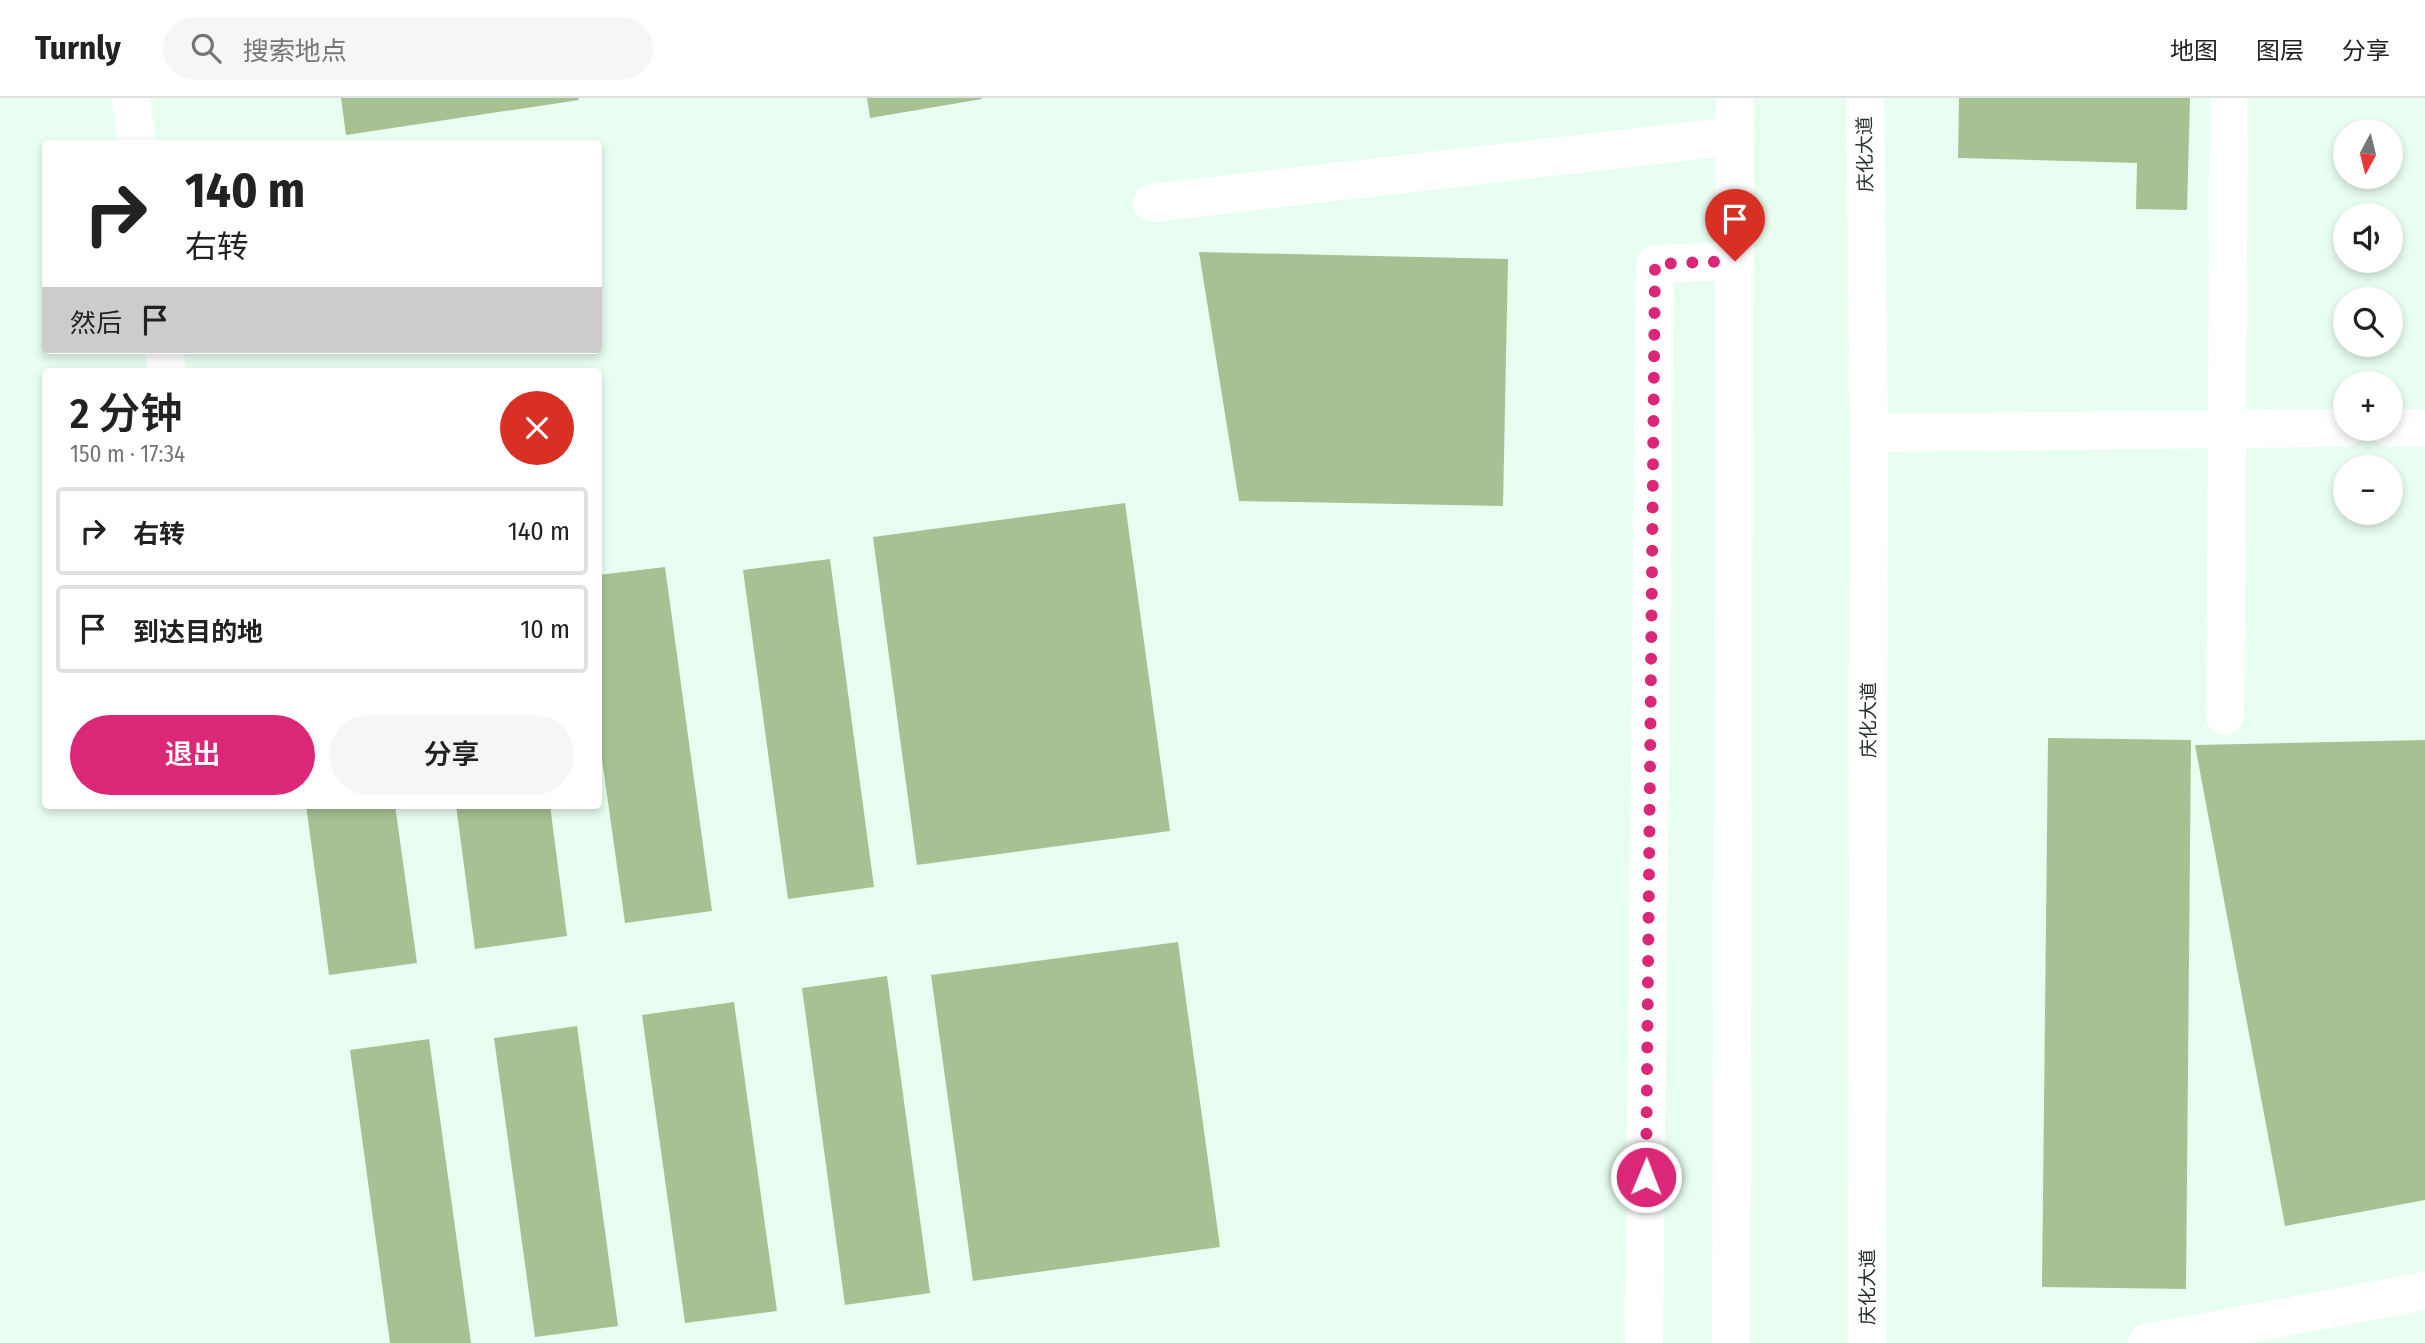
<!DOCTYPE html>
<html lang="zh">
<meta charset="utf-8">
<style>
:root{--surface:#fff;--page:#f6f6f6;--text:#222;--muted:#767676;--line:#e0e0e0;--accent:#db2777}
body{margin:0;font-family:"Fira Sans Condensed","Noto Sans SC",sans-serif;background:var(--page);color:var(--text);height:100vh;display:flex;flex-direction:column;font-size:26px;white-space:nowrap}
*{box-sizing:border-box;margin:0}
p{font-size:23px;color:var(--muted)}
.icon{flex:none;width:38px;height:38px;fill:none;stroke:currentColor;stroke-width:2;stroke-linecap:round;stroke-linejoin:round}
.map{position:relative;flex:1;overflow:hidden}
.side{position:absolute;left:42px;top:270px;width:560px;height:441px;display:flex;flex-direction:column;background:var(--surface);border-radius:7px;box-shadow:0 4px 10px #0003}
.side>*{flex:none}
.banner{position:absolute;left:42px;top:42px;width:560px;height:214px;border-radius:7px;box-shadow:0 4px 10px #0003;background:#fff;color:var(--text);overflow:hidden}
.needle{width:46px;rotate:187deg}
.fabs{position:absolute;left:2333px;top:21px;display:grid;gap:14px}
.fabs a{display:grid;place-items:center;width:70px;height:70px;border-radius:50%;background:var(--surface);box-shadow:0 4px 10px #0003;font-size:35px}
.pin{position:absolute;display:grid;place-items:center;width:60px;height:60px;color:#fff;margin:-72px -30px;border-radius:50% 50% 50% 0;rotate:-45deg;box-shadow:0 0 7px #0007}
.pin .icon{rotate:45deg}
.me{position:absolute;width:77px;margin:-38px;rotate:1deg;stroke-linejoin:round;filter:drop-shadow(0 0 5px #0008)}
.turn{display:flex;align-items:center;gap:24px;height:147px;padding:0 28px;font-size:32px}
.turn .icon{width:91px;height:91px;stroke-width:2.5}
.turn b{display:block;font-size:49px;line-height:60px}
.then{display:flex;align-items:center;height:66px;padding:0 28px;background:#0003;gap:14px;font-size:26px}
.round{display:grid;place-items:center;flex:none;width:74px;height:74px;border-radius:37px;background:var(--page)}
.headline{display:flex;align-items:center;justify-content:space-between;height:119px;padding:0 28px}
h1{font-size:42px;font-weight:600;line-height:52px}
.primary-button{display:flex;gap:14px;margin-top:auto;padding:14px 28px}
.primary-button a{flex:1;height:80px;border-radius:42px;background:var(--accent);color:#fff;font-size:28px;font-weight:600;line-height:80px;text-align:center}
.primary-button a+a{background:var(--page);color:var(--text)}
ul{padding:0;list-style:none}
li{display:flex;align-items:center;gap:21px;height:88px;margin:0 14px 10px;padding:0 14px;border:4px solid var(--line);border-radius:7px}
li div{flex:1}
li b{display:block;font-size:26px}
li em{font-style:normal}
header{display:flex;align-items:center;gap:42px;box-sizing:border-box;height:98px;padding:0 35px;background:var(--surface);border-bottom:2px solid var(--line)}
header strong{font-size:33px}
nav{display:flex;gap:38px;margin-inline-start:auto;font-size:24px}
.search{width:490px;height:63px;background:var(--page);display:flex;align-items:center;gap:18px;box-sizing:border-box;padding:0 24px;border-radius:38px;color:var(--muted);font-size:26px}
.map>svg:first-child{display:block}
</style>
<header>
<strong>Turnly</strong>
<div class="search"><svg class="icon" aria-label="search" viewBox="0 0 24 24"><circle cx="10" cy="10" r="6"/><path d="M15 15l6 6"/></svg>搜索地点</div>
<nav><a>地图</a><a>图层</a><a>分享</a></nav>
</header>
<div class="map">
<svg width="2425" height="1245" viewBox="0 0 2425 1245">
<rect width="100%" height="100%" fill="#e8fef1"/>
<path fill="#a6c292" d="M341,0H578L579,2L346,37Z
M867,0H982V1L870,20Z
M1959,0H2190L2187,112L2136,111L2137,65L1958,60Z
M1199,154L1508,161L1503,408L1239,403Z
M1125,405L1170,733L917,767L873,439Z
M830,461L874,789L788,801L743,472Z
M665,469L712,813L625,825L598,633V477Z
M2048,640L2191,642L2186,1191L2042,1189Z
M2425,642V1102L2285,1128L2195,647Z
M306,707H395L417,865L329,877Z
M456,707H550L567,838L475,851Z
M1178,844L1220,1149L973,1183L931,877Z
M887,878L930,1195L845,1207L802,890Z
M734,904L777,1213L685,1225L642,917Z
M577,928L618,1228L535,1239L494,940Z
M429,941L471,1245H390L350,952Z"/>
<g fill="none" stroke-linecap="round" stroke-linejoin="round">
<path stroke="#fff" stroke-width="38" d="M131,0L137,46
M1152,105L1735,38
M164,252L167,273
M2390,330H2425
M1869,335L2345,330
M2225,618L2229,0
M1644,1245L1655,166L1735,163
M2147,1245L2425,1193"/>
<path stroke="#fff" stroke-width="38" d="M1865,0L1869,335L1867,1245
M1731,1245L1735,0"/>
</g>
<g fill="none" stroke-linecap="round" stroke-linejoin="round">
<path stroke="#db2777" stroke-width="12" stroke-dasharray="0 21.6" d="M1646,1079L1655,166L1735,163"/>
</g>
<g text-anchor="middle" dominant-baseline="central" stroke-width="5" stroke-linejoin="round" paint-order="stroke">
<g font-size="19" fill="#28302c" stroke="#fff">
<text transform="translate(1865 56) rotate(-91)">庆化大道</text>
<text transform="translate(1868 622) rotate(-90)">庆化大道</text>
<text transform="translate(1867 1189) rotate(-90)">庆化大道</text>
</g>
</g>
</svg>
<div class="fabs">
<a><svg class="needle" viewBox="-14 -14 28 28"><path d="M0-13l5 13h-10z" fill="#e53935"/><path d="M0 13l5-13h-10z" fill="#767676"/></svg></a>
<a><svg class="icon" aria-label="sound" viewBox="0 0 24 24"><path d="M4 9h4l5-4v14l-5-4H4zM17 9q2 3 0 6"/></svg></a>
<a><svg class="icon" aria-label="search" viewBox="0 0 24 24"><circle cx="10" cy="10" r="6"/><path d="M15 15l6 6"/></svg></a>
<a>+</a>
<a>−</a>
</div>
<div class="pin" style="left:1735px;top:163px;background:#d93025"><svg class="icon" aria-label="arrive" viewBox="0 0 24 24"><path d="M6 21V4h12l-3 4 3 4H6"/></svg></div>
<svg class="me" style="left:1646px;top:1079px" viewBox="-20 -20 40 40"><circle r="17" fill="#db2777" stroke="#fff" stroke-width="3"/><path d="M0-11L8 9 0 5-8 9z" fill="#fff"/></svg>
<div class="banner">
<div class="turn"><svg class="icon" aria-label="right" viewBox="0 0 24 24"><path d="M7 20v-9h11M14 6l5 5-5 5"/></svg><div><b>140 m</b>右转</div></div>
<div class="then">然后<svg class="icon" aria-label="arrive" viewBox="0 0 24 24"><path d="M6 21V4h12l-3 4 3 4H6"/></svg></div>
</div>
<section class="side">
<div class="headline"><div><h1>2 分钟</h1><p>150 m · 17:34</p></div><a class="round" style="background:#d93025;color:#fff"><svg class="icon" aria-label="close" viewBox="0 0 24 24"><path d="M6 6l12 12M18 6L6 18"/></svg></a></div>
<ul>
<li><svg class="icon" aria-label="right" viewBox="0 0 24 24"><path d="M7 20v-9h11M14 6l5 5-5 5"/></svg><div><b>右转</b></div><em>140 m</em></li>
<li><svg class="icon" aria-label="arrive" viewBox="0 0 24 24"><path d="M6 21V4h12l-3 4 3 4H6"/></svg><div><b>到达目的地</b></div><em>10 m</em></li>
</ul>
<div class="primary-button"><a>退出</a><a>分享</a></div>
</section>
</div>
